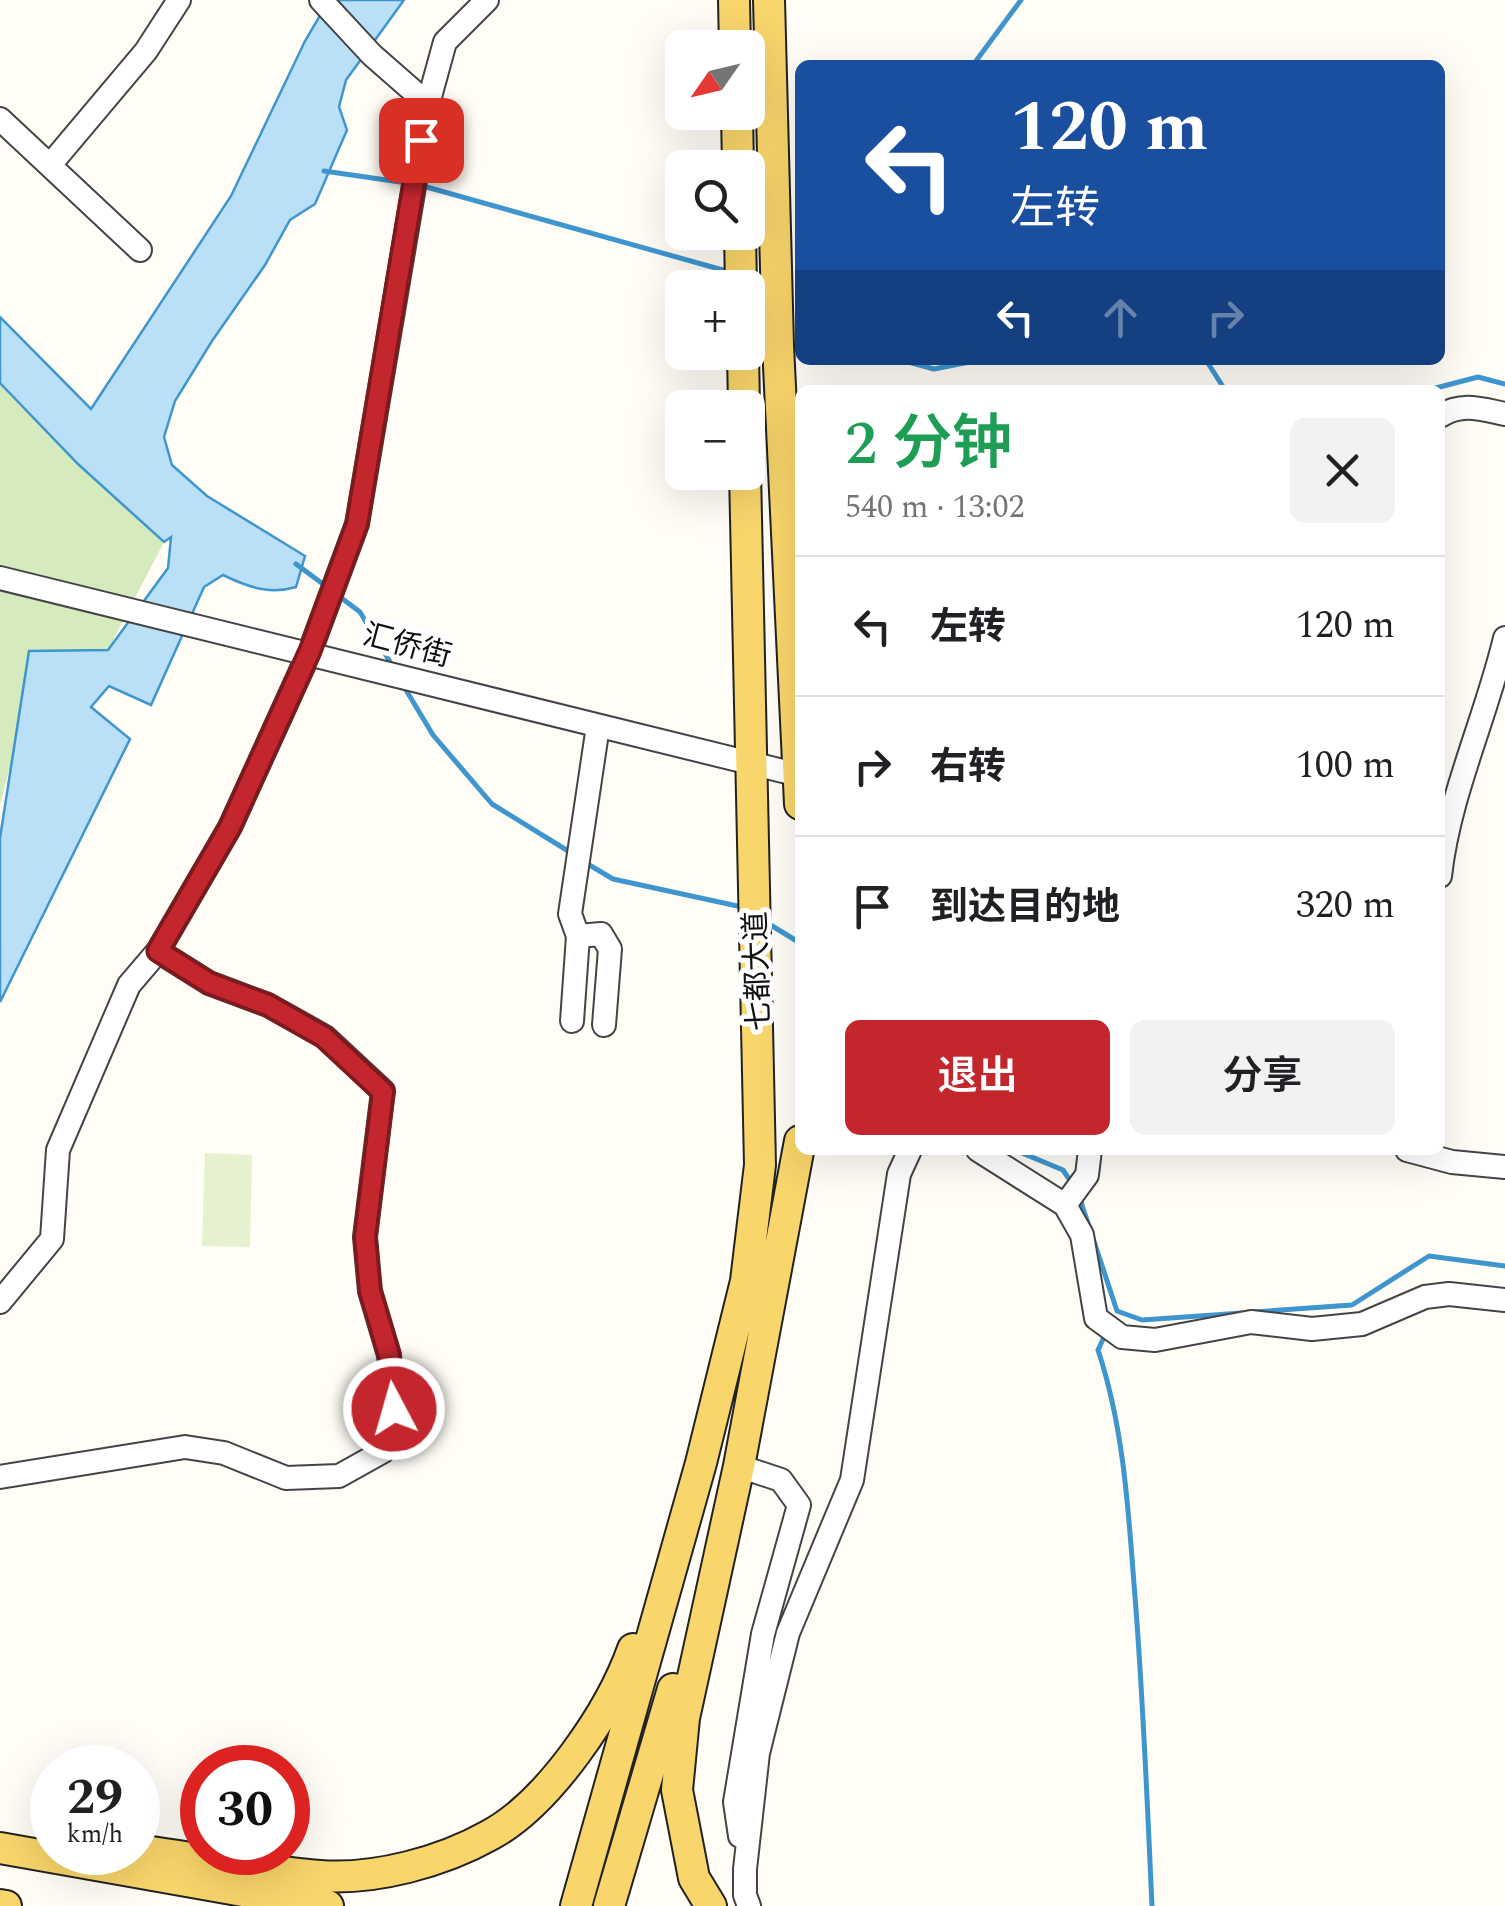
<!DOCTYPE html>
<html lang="zh">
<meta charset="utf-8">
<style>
:root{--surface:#fff;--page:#f2f2f2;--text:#202124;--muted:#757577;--line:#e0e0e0;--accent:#c4262e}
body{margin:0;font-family:Spectral,"Noto Sans SC",serif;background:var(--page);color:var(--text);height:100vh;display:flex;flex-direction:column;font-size:38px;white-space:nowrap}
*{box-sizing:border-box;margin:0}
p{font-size:32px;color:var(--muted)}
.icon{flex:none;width:55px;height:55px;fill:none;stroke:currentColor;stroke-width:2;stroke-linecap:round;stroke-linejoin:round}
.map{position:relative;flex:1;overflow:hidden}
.panel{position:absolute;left:795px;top:385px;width:650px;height:770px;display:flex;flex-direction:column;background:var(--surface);border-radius:15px;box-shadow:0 10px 40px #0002}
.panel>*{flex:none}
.top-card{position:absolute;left:795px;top:60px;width:650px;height:305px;border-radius:15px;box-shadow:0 10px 40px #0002;background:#1a4fa0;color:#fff;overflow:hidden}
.needle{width:65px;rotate:236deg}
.tools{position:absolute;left:665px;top:30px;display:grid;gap:20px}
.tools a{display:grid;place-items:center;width:100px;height:100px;border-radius:15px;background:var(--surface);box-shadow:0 10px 40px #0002;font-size:50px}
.speed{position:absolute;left:30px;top:1745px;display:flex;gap:20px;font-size:50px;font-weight:700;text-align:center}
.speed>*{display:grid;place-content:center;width:130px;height:130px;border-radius:50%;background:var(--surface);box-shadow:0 10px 40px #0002;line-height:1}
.speed small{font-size:25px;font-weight:400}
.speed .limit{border:15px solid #d22;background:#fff;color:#111}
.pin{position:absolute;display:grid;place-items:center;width:85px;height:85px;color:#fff;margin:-42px;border-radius:20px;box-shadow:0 5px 15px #0006}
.me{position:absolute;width:110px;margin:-55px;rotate:354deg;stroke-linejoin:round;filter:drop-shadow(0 0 8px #0008)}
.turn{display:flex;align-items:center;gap:35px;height:210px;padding:0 50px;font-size:45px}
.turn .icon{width:130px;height:130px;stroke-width:2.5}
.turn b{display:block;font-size:70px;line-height:85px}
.lanes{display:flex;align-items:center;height:95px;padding:0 50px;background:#0003;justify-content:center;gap:50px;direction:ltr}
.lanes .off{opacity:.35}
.round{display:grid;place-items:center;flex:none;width:105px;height:105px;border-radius:15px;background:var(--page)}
.summary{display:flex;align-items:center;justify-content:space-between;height:170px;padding:0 50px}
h1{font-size:60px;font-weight:600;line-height:75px;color:#1e9e55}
.button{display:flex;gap:20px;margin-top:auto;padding:20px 50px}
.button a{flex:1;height:115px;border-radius:15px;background:var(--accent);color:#fff;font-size:40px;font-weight:600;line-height:115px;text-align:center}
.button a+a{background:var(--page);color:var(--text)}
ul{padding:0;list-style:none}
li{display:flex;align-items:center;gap:30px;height:140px;padding:0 50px;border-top:2px solid var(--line)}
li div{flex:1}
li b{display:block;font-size:38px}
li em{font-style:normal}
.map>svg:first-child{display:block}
</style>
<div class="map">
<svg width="1505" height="1906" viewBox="0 0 1505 1906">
<rect width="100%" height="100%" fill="#fffdf5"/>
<path fill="#d5ebbd" d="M0,383L78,464L164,542L108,650L9,770L0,805Z"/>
<path fill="#e6f2cf" d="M205,1153L252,1155L250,1247L202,1246Z"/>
<path fill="#b9e0f7" stroke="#3f96cf" stroke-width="2.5" d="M329,0H404L346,80L339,107L347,130L315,204L290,220L265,265L212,341L175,401L164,437L172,465L207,496L305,556L296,587C269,595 248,587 223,575L204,587L151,705L109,686L91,707L130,739L0,1002V838L29,651L108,650L168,568L171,537L164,542L78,464L0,383V317L91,409L231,196L305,41Z"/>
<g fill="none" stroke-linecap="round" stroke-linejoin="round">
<path stroke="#3f96cf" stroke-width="5" d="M973,65L1021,0
M324,171L407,183
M423,186L730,272
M901,360L934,369L980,360
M1206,360L1225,390
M1428,390L1478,377L1505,384
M296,564L327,587
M340,597L360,612L393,667
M403,685L433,735L492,804L573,854
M586,863L613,879L742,907
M764,921L800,943
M1015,1150L1063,1170L1071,1182
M1079,1196L1117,1311L1142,1320L1242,1313
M1253,1312L1352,1305L1429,1256L1505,1266
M1105,1335L1098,1350C1123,1425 1128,1505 1134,1584C1143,1691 1147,1799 1152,1906"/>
<defs>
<path id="minor" d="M321,0L372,55L428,104
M0,119L140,250
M50,165L146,51L179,0
M1440,416C1462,402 1481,409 1505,414
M0,578L799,775
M1440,876C1449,795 1486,718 1505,638
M578,936L570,914L598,726
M572,1021L578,936L601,934L610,949L604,1025
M978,1150L1065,1205L1082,1235L1096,1318L1122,1337L1155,1340L1251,1322L1312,1329L1362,1324L1425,1297L1449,1294L1505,1300
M1407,1150L1452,1162L1505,1167
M1065,1205L1087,1175L1090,1150
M0,1302L52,1239L58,1150L129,985L158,951L230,827L310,651L357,524L428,104L445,42L487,0
M739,1466L781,1480L799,1505L763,1634L735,1802L740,1836
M0,1477L185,1447L224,1453L286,1478L339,1476L382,1452L394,1409L389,1355L370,1291L365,1237L383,1091L325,1037L268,1005L209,983L158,951
M749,1906L745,1895V1869L758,1753L788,1633L852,1480L899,1174L910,1150"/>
<path id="major" d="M734,0L735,48
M769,0L778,345L800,804
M737,112L738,168
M740,232L741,288
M743,352L744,408
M0,1848L328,1906
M138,1850C198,1858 259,1871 320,1876C375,1880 442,1862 490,1835C549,1803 611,1711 633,1649
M0,1905L6,1906
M576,1906L701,1463L746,1281L760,1165L745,472
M609,1906L673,1689
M711,1906L694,1878L677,1790L684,1718L739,1466L800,1141"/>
</defs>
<use href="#minor" stroke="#444" stroke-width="26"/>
<use href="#major" stroke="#222" stroke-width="34"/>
<use href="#minor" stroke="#fff" stroke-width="22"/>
<use href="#major" stroke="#f9d66b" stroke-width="30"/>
</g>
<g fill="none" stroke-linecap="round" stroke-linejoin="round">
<defs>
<path id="route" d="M394,1409L389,1355L370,1291L365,1237L383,1092L324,1037L268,1005L209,983L158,951L230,827L310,651L357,524L421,140"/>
</defs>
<use href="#route" stroke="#7f191e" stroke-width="25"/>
<use href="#route" stroke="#c4262e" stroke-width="18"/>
</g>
<g text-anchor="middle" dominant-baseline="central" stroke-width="10" stroke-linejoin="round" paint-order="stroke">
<g font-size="30" fill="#111" stroke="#fff">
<text transform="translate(407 646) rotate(15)">汇侨街</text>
<text transform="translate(758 971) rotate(-92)">七都大道</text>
</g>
</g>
</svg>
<div class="tools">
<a><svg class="needle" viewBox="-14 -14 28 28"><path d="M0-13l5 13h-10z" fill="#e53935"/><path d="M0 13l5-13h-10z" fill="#757577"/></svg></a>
<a><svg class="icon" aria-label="search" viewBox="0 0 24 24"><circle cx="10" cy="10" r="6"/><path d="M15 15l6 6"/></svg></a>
<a>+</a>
<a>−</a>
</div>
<div class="speed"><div>29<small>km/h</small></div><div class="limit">30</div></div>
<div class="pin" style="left:421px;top:140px;background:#d93025"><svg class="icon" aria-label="arrive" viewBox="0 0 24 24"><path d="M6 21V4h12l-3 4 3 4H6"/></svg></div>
<svg class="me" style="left:394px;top:1409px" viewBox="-20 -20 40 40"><circle r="17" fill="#c4262e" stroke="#fff" stroke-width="3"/><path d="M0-11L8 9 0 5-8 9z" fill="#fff"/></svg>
<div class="top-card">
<div class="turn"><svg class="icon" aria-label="left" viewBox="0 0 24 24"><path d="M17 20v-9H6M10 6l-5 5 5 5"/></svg><div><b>120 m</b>左转</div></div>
<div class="lanes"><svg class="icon" aria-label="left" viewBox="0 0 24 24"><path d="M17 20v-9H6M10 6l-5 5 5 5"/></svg><svg class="icon off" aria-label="ahead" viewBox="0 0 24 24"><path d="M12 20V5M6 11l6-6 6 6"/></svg><svg class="icon off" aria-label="right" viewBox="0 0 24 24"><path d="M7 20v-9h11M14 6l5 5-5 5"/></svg></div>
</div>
<section class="panel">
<div class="summary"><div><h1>2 分钟</h1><p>540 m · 13:02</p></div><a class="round"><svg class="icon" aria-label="close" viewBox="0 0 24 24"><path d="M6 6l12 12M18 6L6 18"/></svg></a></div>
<ul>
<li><svg class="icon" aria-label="left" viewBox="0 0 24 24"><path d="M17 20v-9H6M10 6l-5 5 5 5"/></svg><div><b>左转</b></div><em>120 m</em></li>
<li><svg class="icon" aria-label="right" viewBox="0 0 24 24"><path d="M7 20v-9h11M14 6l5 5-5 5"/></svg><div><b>右转</b></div><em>100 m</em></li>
<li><svg class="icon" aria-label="arrive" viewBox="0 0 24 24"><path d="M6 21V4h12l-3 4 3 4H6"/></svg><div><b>到达目的地</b></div><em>320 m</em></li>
</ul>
<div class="button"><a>退出</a><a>分享</a></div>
</section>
</div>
